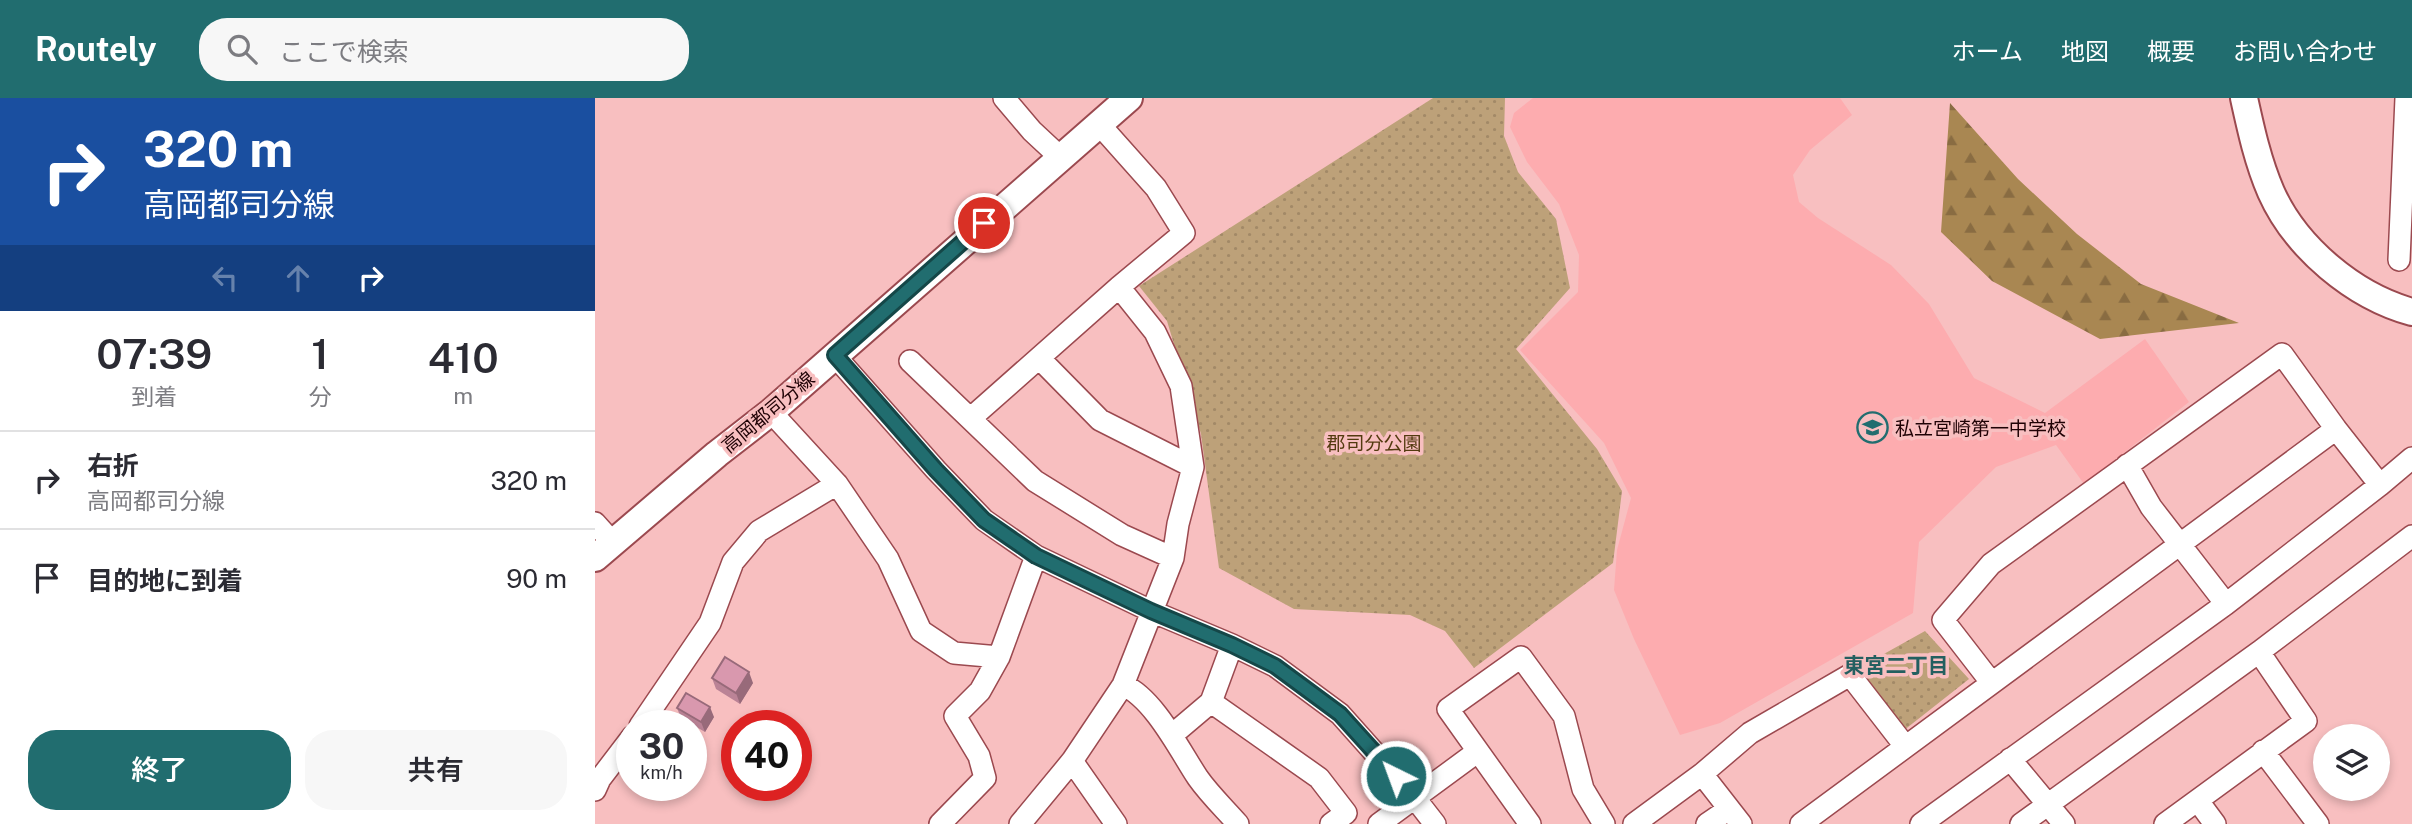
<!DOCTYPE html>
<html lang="ja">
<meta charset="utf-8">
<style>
:root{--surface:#fff;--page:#f7f7f7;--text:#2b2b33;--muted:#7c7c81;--line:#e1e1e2;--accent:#216d6f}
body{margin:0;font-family:"Public Sans","Noto Sans JP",sans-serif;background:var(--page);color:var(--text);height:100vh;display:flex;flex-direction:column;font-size:26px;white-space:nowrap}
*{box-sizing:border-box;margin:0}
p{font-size:23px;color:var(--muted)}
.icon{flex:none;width:38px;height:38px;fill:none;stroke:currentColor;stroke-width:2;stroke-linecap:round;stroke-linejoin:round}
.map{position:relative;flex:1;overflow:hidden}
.side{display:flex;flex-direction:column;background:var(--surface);width:595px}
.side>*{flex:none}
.banner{background:#1a4fa0;color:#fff;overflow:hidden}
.controls{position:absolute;left:1718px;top:626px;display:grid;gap:14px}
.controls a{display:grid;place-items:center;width:77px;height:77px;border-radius:50%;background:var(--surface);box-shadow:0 4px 10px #0003;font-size:35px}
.speed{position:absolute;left:21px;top:612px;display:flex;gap:14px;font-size:35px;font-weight:700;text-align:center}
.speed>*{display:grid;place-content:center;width:91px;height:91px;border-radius:50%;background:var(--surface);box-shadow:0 4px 10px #0003;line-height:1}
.speed small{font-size:18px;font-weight:400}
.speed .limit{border:10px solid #d22;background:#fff;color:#111}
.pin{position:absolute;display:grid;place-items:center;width:60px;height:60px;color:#fff;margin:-30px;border:4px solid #fff;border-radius:50%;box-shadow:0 2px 7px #0007}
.me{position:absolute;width:77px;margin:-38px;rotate:318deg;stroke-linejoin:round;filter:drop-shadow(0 0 5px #0008)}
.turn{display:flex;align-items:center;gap:24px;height:147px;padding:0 28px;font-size:32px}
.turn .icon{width:91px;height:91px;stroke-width:2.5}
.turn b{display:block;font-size:49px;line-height:60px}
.lanes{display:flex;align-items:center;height:66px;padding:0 28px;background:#0003;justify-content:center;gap:35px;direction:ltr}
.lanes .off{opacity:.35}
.eta{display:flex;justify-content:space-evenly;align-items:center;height:119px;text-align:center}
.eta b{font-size:42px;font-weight:600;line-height:49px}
.cta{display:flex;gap:14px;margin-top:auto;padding:14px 28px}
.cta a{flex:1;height:80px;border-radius:28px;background:var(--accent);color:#fff;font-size:28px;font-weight:600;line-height:80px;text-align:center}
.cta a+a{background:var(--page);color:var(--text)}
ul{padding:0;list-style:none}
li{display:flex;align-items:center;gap:21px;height:98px;padding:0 28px;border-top:2px solid var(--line)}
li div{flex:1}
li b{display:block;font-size:26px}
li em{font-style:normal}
header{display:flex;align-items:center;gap:42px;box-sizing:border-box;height:98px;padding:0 35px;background:var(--accent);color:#fff}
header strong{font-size:33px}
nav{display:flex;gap:38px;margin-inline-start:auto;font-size:24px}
.search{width:490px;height:63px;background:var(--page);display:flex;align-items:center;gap:18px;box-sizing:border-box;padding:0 24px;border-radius:28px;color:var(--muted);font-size:26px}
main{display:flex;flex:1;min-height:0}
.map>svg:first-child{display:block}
</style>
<header>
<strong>Routely</strong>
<div class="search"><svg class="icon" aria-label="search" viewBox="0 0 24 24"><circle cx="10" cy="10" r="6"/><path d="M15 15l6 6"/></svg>ここで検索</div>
<nav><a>ホーム</a><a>地図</a><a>概要</a><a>お問い合わせ</a></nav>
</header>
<main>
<section class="side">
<div class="banner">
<div class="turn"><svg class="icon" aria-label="right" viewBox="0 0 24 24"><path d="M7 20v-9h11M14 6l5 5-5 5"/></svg><div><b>320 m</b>高岡都司分線</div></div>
<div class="lanes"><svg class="icon off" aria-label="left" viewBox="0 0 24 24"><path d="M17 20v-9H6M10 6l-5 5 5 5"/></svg><svg class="icon off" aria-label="ahead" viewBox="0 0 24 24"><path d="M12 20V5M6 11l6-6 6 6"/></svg><svg class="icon" aria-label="right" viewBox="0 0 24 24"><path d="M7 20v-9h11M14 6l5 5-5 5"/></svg></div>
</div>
<div class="eta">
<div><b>07:39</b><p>到着</p></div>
<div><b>1</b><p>分</p></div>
<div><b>410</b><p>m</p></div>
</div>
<ul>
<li><svg class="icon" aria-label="right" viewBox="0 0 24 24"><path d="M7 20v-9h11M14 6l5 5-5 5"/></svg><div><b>右折</b><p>高岡都司分線</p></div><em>320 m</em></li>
<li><svg class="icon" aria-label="arrive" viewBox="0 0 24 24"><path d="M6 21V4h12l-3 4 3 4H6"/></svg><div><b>目的地に到着</b></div><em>90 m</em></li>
</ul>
<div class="cta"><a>終了</a><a>共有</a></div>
</section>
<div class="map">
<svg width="1817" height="726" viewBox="0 0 1817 726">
<defs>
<pattern id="forest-firs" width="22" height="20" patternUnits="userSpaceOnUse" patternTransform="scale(1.75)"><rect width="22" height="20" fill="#a98752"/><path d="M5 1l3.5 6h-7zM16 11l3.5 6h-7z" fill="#896c42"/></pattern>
<pattern id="park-dots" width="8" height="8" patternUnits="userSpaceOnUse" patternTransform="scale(1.75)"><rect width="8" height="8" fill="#bda179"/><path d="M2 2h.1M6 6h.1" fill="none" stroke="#a28967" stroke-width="1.8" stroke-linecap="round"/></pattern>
</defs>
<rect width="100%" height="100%" fill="#f8bfc0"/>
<path fill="#fdacaf" d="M938,0H1245L1257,17L1215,52L1198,77L1204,104L1223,120L1296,167L1334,206L1379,280L1450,315L1550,241L1594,304L1489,386L1461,347L1401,369L1324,444L1318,515L1125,625L1085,637L1039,541L1019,492L1022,452L1036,400L1009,345L925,252L983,194L984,157L964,106L932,64L915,29L919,15Z"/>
<path fill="url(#forest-firs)" d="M1355,5L1423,81L1482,136L1546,186L1644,225L1505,241L1397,183L1346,134Z"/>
<path fill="url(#park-dots)" d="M838,0H910L909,38L923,74L961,121L975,190L921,251L1002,351L1027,393L1018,465L879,570L850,533L815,517L699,511L624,470L606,336L572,223L544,188Z
M1330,533L1374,581L1308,633L1262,571Z"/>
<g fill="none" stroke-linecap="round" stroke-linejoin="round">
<defs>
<path id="minor" d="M409,0L437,33L466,60
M1804,162L1811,0
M240,258L341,372L389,422L441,458L556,513L637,547L680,568L745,616L819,699L840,726
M445,261L505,322L598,369
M315,263L440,383L527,437L578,460
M176,314L242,386L293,461L326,533L359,555L404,559
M376,320L524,189L589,135L561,90L504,26
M1532,367L1556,409L1631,506
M0,425L18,445
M1396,584L1348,522L1396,466L1687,256L1741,331L1785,387
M528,587C559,600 585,653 603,680C615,697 630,711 643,726
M616,604L724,680L751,715L736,726
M45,628L115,525L138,464L164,433L242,386
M577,637L616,604L637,547
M1668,653L1723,726
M1415,661L1469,726
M477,663L521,726
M1107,676L1146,726
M0,692L5,681L37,639
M1603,703L1620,726
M345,726L390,680L384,658L360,618L385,593L404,559L441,458
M425,726L477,663L528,587L578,460L583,426L598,369L586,288L560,234L524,189
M784,726L882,654
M935,726L853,611L926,559L969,618L988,691L1009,726
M1039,726L1107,676L1155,635L1255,577L1310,648
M1112,726L1134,711
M1206,726L1741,331
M1326,726L1631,506L1785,387L1817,360
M1426,726L1664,554L1817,438
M1570,726L1711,623L1664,554"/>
<path id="major" d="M1649,0C1656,32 1663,64 1676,94C1701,150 1759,198 1817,214
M0,460L122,356L176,314L534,0"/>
</defs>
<use href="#minor" stroke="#9b494f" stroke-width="24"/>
<use href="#major" stroke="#9b494f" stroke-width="30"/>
<use href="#minor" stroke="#fff" stroke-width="21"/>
<use href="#major" stroke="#fff" stroke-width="26"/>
</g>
<path fill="#bb8396" d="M117,580L158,585L145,606L121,591Z
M82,610L119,619L110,634L86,620Z"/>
<path fill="#986a7a" d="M154,574L158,585L145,606L141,595Z
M115,609L119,619L110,634L106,624Z"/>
<path fill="#d998ae" stroke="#986a7a" stroke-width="2" d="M130,559L154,574L141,595L117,580Z
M91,595L115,609L106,624L82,610Z"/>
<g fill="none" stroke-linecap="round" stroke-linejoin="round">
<defs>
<path id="route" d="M389,125L240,257L341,372L389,422L441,458L556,513L637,547L680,568L745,616L801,678"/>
</defs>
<use href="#route" stroke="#154748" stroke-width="18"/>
<use href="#route" stroke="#216d6f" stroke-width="12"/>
</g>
<defs>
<symbol id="school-ring" viewBox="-11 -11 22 22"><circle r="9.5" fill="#f8bfc0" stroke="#216d6f" stroke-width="1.5"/><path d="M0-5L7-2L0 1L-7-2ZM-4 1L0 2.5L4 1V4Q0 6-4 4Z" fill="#216d6f"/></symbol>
</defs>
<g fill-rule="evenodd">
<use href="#school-ring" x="1260" y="312" width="35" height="35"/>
</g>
<g text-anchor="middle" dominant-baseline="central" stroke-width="7" stroke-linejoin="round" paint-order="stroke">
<g font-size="19" fill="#1f0205" stroke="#f8bfc0">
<text transform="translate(173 314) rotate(-40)">高岡都司分線</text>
</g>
<g font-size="19" fill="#1f0205" stroke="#f8bfc0" text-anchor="start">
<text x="1300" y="330">私立宮崎第一中学校</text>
</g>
<g font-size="19" fill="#533a0f" stroke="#f8bfc0">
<text x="779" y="345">郡司分公園</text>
</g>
<g font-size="21" font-weight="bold" fill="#245f60" stroke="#f8bfc0">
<text x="1301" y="567">東宮二丁目</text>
</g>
</g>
</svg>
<div class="controls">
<a><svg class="icon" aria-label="layers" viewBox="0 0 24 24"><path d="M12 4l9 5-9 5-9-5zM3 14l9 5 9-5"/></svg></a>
</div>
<div class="speed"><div>30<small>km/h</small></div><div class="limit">40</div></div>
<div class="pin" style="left:389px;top:125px;background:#d93025"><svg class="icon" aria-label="arrive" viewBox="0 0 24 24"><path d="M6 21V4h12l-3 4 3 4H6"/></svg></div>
<svg class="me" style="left:801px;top:678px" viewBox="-20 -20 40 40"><circle r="17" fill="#216d6f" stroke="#fff" stroke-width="3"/><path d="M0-11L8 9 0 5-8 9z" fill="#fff"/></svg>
</div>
</main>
